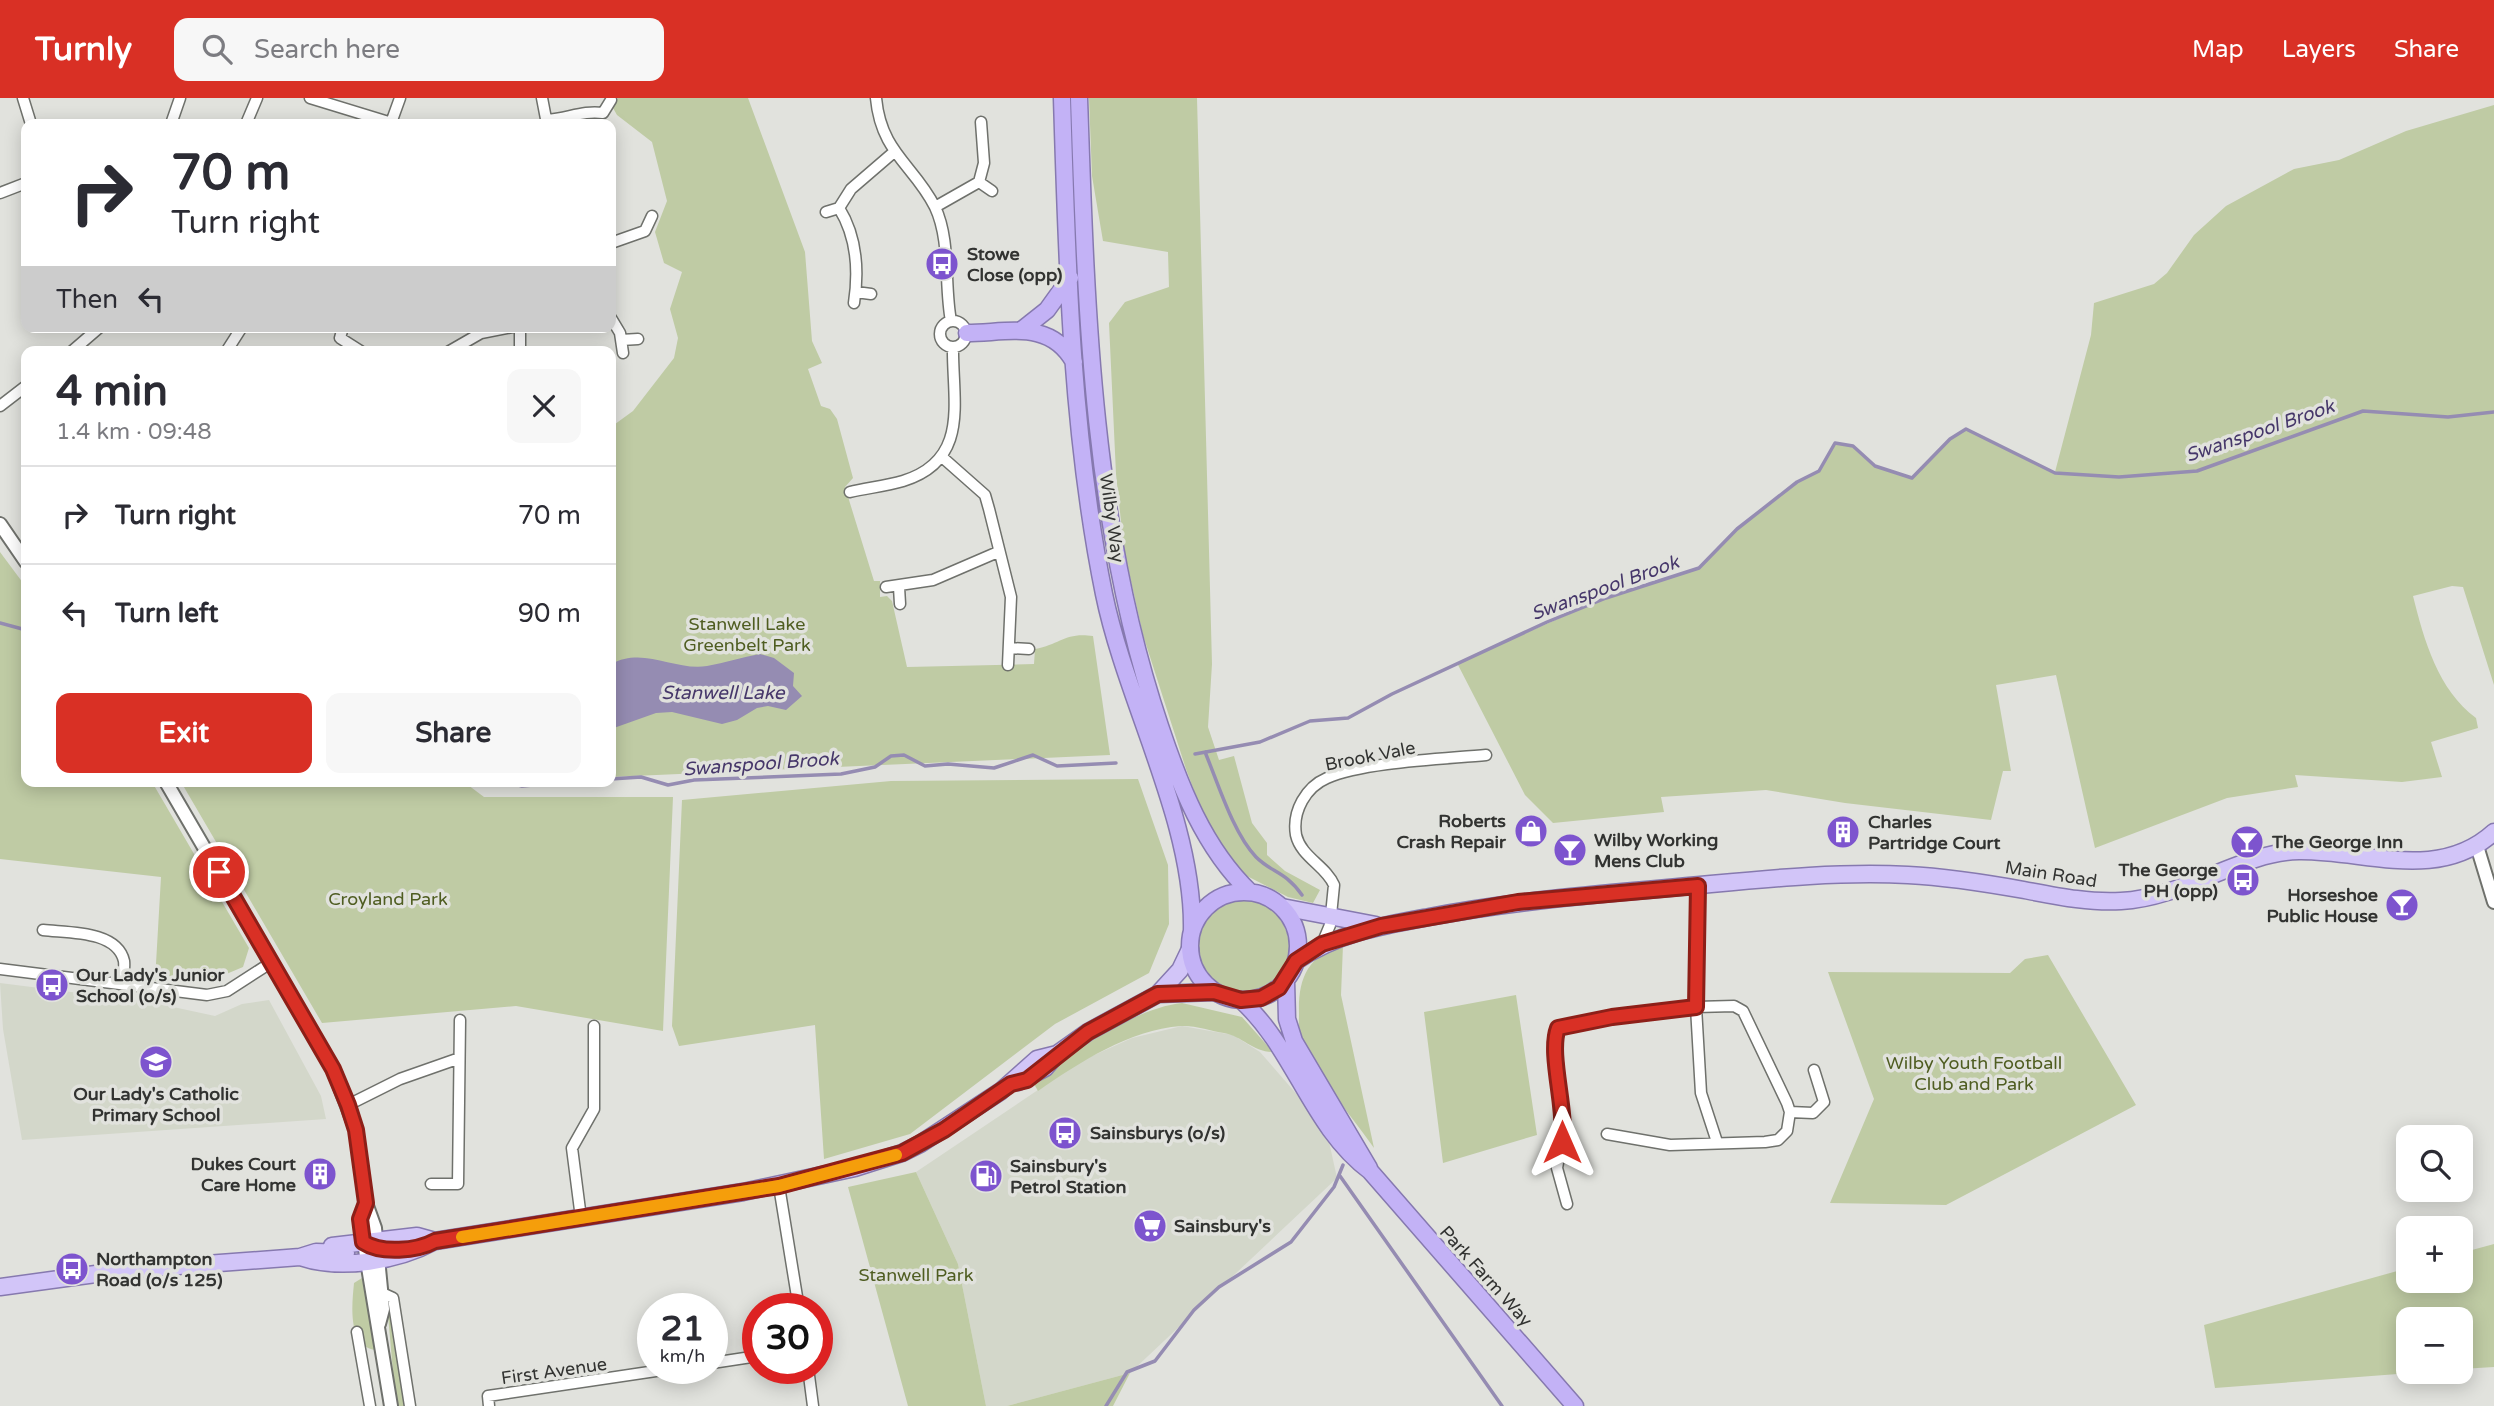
<!DOCTYPE html>
<meta charset="utf-8">
<style>
:root{--surface:#fff;--page:#f7f7f7;--text:#2b2b33;--muted:#7c7c81;--line:#e1e1e2;--accent:#d93025}
body{margin:0;font-family:"Varela Round",sans-serif;background:var(--page);color:var(--text);height:100vh;display:flex;flex-direction:column;font-size:26px;white-space:nowrap}
*{box-sizing:border-box;margin:0}
p{font-size:23px;color:var(--muted)}
.icon{flex:none;width:38px;height:38px;fill:none;stroke:currentColor;stroke-width:2;stroke-linecap:round;stroke-linejoin:round}
.map{position:relative;flex:1;overflow:hidden}
.side{position:absolute;left:21px;top:248px;width:595px;height:441px;display:flex;flex-direction:column;background:var(--surface);border-radius:14px;box-shadow:0 4px 18px #0003}
.side>*{flex:none}
.guide{position:absolute;left:21px;top:21px;width:595px;height:214px;border-radius:14px;box-shadow:0 4px 18px #0003;background:#fff;color:var(--text);overflow:hidden}
.buttons{position:absolute;left:2396px;top:1027px;display:grid;gap:14px}
.buttons a{display:grid;place-items:center;width:77px;height:77px;border-radius:14px;background:var(--surface);box-shadow:0 4px 18px #0003;font-size:35px}
.speed{position:absolute;left:637px;top:1195px;display:flex;gap:14px;font-size:35px;font-weight:700;text-align:center}
.speed>*{display:grid;place-content:center;width:91px;height:91px;border-radius:50%;background:var(--surface);box-shadow:0 4px 18px #0003;line-height:1}
.speed small{font-size:18px;font-weight:400}
.speed .limit{border:10px solid #d22;background:#fff;color:#111}
.pin{position:absolute;display:grid;place-items:center;width:60px;height:60px;color:#fff;margin:-30px;border:4px solid #fff;border-radius:50%;box-shadow:0 2px 7px #0007}
.me{position:absolute;width:77px;margin:-38px;rotate:0deg;stroke-linejoin:round;filter:drop-shadow(0 0 5px #0008)}
.turn{display:flex;align-items:center;gap:24px;height:147px;padding:0 35px;font-size:32px}
.turn .icon{width:91px;height:91px;stroke-width:2.5}
.turn b{display:block;font-size:49px;line-height:60px}
.then{display:flex;align-items:center;height:66px;padding:0 35px;background:#0003;gap:14px;font-size:26px}
.round{display:grid;place-items:center;flex:none;width:74px;height:74px;border-radius:14px;background:var(--page)}
.headline{display:flex;align-items:center;justify-content:space-between;height:119px;padding:0 35px}
h1{font-size:42px;font-weight:700;line-height:52px}
.primary-button{display:flex;gap:14px;margin-top:auto;padding:14px 35px}
.primary-button a{flex:1;height:80px;border-radius:14px;background:var(--accent);color:#fff;font-size:28px;font-weight:700;line-height:80px;text-align:center}
.primary-button a+a{background:var(--page);color:var(--text)}
ul{padding:0;list-style:none}
li{display:flex;align-items:center;gap:21px;height:98px;padding:0 35px;border-top:2px solid var(--line)}
li div{flex:1}
li b{display:block;font-size:26px}
li em{font-style:normal}
header{display:flex;align-items:center;gap:42px;box-sizing:border-box;height:98px;padding:0 35px;background:var(--accent);color:#fff}
header strong{font-size:33px}
nav{display:flex;gap:38px;margin-inline-start:auto;font-size:24px}
.search{width:490px;height:63px;background:var(--page);display:flex;align-items:center;gap:18px;box-sizing:border-box;padding:0 24px;border-radius:14px;color:var(--muted);font-size:26px}
.map>svg:first-child{display:block}
</style>
<header>
<strong>Turnly</strong>
<div class="search"><svg class="icon" aria-label="search" viewBox="0 0 24 24"><circle cx="10" cy="10" r="6"/><path d="M15 15l6 6"/></svg>Search here</div>
<nav><a>Map</a><a>Layers</a><a>Share</a></nav>
</header>
<div class="map">
<svg width="2494" height="1308" viewBox="0 0 2494 1308">
<rect width="100%" height="100%" fill="#e1e2dd"/>
<path fill="#d3d7ca" d="M0,885L150,904L215,918L242,906L269,902L321,998L326,1021L22,1042L3,931Z
M1182,928L1233,937L1260,954L1326,1030L1337,1080L1130,1275L1007,1308H986L958,1166L916,1074L1081,963L1132,940Z"/>
<path fill="#bfcba4" d="M618,0H748L805,154L812,243L822,265L808,271L821,308L830,311L837,321L853,380L845,389L874,483H880V499L887,498L892,503L907,569L1034,566L1035,551C1061,546 1065,534 1093,538L1110,657L611,679V329L633,313L674,260L678,240L670,211L682,174L664,165L655,134L667,103L652,44L617,17L613,10Z
M1089,0H1197L1212,566L1208,629L1219,662L1234,658L1252,725L1267,745V757L1285,773L1320,792L1313,805L1288,799L1239,774L1206,725L1186,671L1143,537L1124,452L1116,376L1109,225L1125,204L1169,189L1168,154L1103,143L1092,78Z
M2494,7V587L2463,489L2452,488L2413,498C2424,542 2438,592 2476,620L2478,630L2431,644L2442,679L2402,684L2295,677L2298,689L2227,700L2095,750L2056,577L1996,587L2011,673H2003L1991,722L1845,705L1766,692L1661,699L1664,714L1553,725L1525,697L1457,565L1606,500L1699,470L1737,431L1797,384L1819,373L1835,345L1853,348L1875,368L1912,380L1950,341L1966,331L2055,374L2091,237L2094,205L2154,186L2167,175L2194,137L2226,108L2294,71L2339,62L2406,33Z
M0,454L26,489V684H152L249,850L243,869L212,882L155,883L161,779L0,761Z
M1138,681L1168,767L1169,826L1149,875L1055,926L910,1036L824,1061L815,927L679,948L672,928L682,702L891,683Z
M181,684H464L484,699H673L663,933L516,908L322,925Z
M1195 849a47 47 0 1 1 94 0a47 47 0 1 1-94 0Z
M1343,847L1341,897L1374,1050C1349,1014 1316,978 1300,938C1298,931 1299,923 1299,916C1298,881 1307,858 1343,847Z
M2048,857L2136,1007L1946,1107L1830,1105L1874,1001L1828,874L2010,875L2025,861Z
M1516,897L1537,1037L1443,1065L1424,914Z
M1182,905L1242,919L1273,954C1253,954 1242,938 1224,935C1211,933 1194,927 1181,928C1129,932 1080,964 1038,993L1034,986C1069,954 1135,910 1182,905Z
M916,1074L958,1166L986,1308H908L848,1089Z
M2494,1146V1269L2461,1271L2460,1222H2408V1274H2424L2215,1290L2204,1227L2408,1170V1183H2460L2461,1155Z
M362,1180L375,1252C347,1248 352,1206 354,1185Z
M387,1206L391,1209L406,1308H396Z
M1130,1275L1113,1308H1007Z"/>
<path fill="#958cb2" d="M760,556L774,560L794,575L793,588L802,598L786,612L768,608L757,610L737,622L722,626L672,614L656,615L611,631V566C644,548 674,573 707,568C725,565 742,559 760,556Z"/>
<g fill="none" stroke-linecap="round" stroke-linejoin="round">
<path stroke="#958cb2" stroke-width="3.5" d="M0,525L26,532
M1205,654C1218,685 1233,735 1256,759C1272,775 1285,773 1302,797
M1195,656L1260,644L1310,623L1348,620L1392,596L1547,524L1606,500L1699,470L1737,431L1797,384L1819,373L1835,345L1853,348L1875,368L1912,380L1950,341L1966,331L2055,375L2119,379L2197,373L2363,313L2448,319L2494,314
M611,681L641,679L668,687L694,682L841,676L875,669L891,658L904,657L925,668L948,666L994,670L1033,657L1057,668L1116,665
M507,684L522,688L566,684
M1340,1078L1502,1308
M1106,1308L1127,1274L1155,1263L1194,1212L1219,1189L1291,1144L1334,1089L1343,1067"/>
<defs>
<path id="minor" d="M23,0L31,26
M310,0L395,26
M542,0L547,26
M876,0C881,55 914,67 935,109C951,143 944,187 951,223
M547,22C567,21 583,12 603,15L611,2
M391,25L400,0
M171,26L180,0
M246,26L257,0
M979,84L992,93
M0,95L26,85
M935,109L979,84L984,65L981,24
M826,114L839,110
M611,145L645,133L652,118
M856,194L871,196
M854,205C859,172 857,139 839,110L851,91L894,54
M611,220L620,235L623,255
M940 236a13 13 0 1 1 26 0a13 13 0 1 1-26 0Z
M343,229L340,240L362,254
M520,229V254
M621,242L638,241
M71,254L100,229
M226,254L242,229
M448,254L481,235L512,229
M0,308L26,288
M942,359L985,397L989,411L1011,499L1008,567
M850,394C867,390 886,388 903,383C971,362 952,302 953,249
M886,489L933,482L998,454
M899,489L900,506
M1009,550L1029,551
M43,832C67,835 117,832 124,863C125,870 123,879 122,886
M1322,846L1330,827L1334,787C1326,768 1301,759 1296,737C1292,713 1306,689 1327,680C1363,664 1444,661 1486,657
M0,871L207,897L227,893L272,864
M348,1007L400,981L457,961
M1790,1014L1813,1015L1824,1004L1814,972
M1607,1036L1670,1047L1765,1044L1778,1042L1787,1033L1790,1014L1787,1005L1743,913L1734,908L1696,909L1698,787
M431,1086H458L460,922
M779,1088L799,1211
M1567,1106L1557,1070L1564,1031L1555,938L1561,928L1696,909L1701,995L1717,1044
M581,1120L572,1050L594,1011V928
M382,1195L393,1200L410,1308
M357,1234L370,1308
M712,1265L758,1258
M808,1270L813,1308
M489,1308L488,1298L676,1270"/>
<path id="tertiary" d="M0,426L26,464
M166,684L333,971L356,1032L366,1105L375,1130L383,1211L379,1226
M2477,748L2494,804
M366,1105L361,1127L391,1308"/>
<path id="primary" d="M1282,809L1376,827
M1296,863C1338,835 1380,828 1429,819C1508,804 1587,797 1668,790C1748,783 1827,773 1908,777C1947,779 1985,785 2024,792C2056,798 2089,805 2121,803C2184,800 2241,754 2299,753C2365,752 2438,785 2494,734
M1158,896L1214,894
M1018,984L1045,970L1057,956L1088,934L1158,896L1180,872L1190,851
M332,1148L417,1138L435,1143
M300,1159C341,1173 398,1163 435,1143L743,1094L855,1070L902,1055L920,1046L1001,993L1037,961L1057,956
M0,1189L125,1172L300,1159L316,1154L346,1155"/>
<path id="trunk" d="M1062,0C1067,165 1071,334 1104,496C1126,604 1194,723 1192,832
M1079,0C1086,211 1092,427 1160,628C1180,688 1204,750 1250,794
M1023,231L1047,212L1070,180
M967,235C1007,235 1050,221 1074,264
M1190 848a54 54 0 1 1 108 0a54 54 0 1 1-108 0Z
M1286,883L1287,921L1294,943L1369,1070
M1241,902C1295,951 1311,1029 1370,1073L1575,1308"/>
</defs>
<use href="#minor" stroke="#6f716c" stroke-width="13"/>
<use href="#tertiary" stroke="#6f716c" stroke-width="16"/>
<use href="#primary" stroke="#8679af" stroke-width="19"/>
<use href="#trunk" stroke="#8679af" stroke-width="19"/>
<use href="#minor" stroke="#fff" stroke-width="10"/>
<use href="#tertiary" stroke="#fff" stroke-width="12"/>
<use href="#primary" stroke="#d2c5f8" stroke-width="16"/>
<use href="#trunk" stroke="#c3b2f6" stroke-width="16"/>
</g>
<g fill="none" stroke-linecap="round" stroke-linejoin="round">
<defs>
<path id="route" d="M219,774L333,971L348,1007L356,1032L366,1105L360,1121L363,1144C381,1156 417,1153 435,1143L779,1088L902,1055L944,1032L1011,986L1027,982L1088,934L1158,896L1214,894L1241,902L1261,900L1279,890L1296,863L1322,846L1381,828L1518,804L1698,788L1696,909L1612,919L1558,930C1548,956 1567,1012 1562,1044"/>
</defs>
<use href="#route" stroke="#8d1f18" stroke-width="18"/>
<use href="#route" stroke="#d93025" stroke-width="12"/>
<path stroke="#f59e0b" stroke-width="12" d="M462,1139L779,1088L896,1057"/>
</g>
<defs>
<symbol id="bus-disc" viewBox="-11 -11 22 22"><circle r="9.5" fill="#7d54ce" stroke="#e1e2dd"/><path d="M-5-6H5V4H4V6H2V4H-2V6H-4V4H-5ZM-3.5-4V0h7V-4ZM-3.5 1.2v1.5H-2V1.2ZM2 1.2v1.5H3.5V1.2Z" fill="#fff"/></symbol>
<symbol id="shop-disc" viewBox="-11 -11 22 22"><circle r="9.5" fill="#7d54ce" stroke="#e1e2dd"/><path d="M-5-2.5h2.3a2.7 3.5 0 0 1 5.4 0H5L5.5 6h-11ZM-1.5-2.5h3a1.5 2.3 0 0 0-3 0Z" fill="#fff"/></symbol>
<symbol id="building-disc" viewBox="-11 -11 22 22"><circle r="9.5" fill="#7d54ce" stroke="#e1e2dd"/><path d="M-4-6H4V6H1V3H-1V6H-4ZM-2.5-4.3h1.7v1.8h-1.7ZM.8-4.3h1.7v1.8H.8ZM-2.5-1h1.7V.8h-1.7ZM.8-1h1.7V.8H.8Z" fill="#fff"/></symbol>
<symbol id="bar-disc" viewBox="-11 -11 22 22"><circle r="9.5" fill="#7d54ce" stroke="#e1e2dd"/><path d="M-6-5H6L.8 .8V4.5H3.5V6h-7V4.5H-.8V.8Z" fill="#fff"/></symbol>
<symbol id="school-disc" viewBox="-11 -11 22 22"><circle r="9.5" fill="#7d54ce" stroke="#e1e2dd"/><path d="M0-5L7-2L0 1L-7-2ZM-4 1L0 2.5L4 1V4Q0 6-4 4Z" fill="#fff"/></symbol>
<symbol id="fuel-disc" viewBox="-11 -11 22 22"><circle r="9.5" fill="#7d54ce" stroke="#e1e2dd"/><path d="M-5.5-6h7V0h2V4h1.3V-2.5L3-4.5l.8-.8L6-3V5H2.5V1h-1V6h-7ZM-4.2-4.7v3.2H.2V-4.7Z" fill="#fff"/></symbol>
<symbol id="supermarket-disc" viewBox="-11 -11 22 22"><circle r="9.5" fill="#7d54ce" stroke="#e1e2dd"/><path d="M-6-5.5h2.5l.6 2H6L4.5 2H-2.5L-4.4-4H-6ZM-1.5 3.2a1.3 1.3 0 1 0 .1 0ZM3 3.2a1.3 1.3 0 1 0 .1 0Z" fill="#fff"/></symbol>
</defs>
<g fill-rule="evenodd">
<use href="#bus-disc" x="923" y="147" width="38" height="38"/>
<use href="#shop-disc" x="1512" y="714" width="38" height="38"/>
<use href="#building-disc" x="1824" y="715" width="38" height="38"/>
<use href="#bar-disc" x="2228" y="725" width="38" height="38"/>
<use href="#bar-disc" x="1551" y="733" width="38" height="38"/>
<use href="#bus-disc" x="2224" y="763" width="38" height="38"/>
<use href="#bar-disc" x="2383" y="788" width="38" height="38"/>
<use href="#bus-disc" x="33" y="868" width="38" height="38"/>
<use href="#school-disc" x="137" y="945" width="38" height="38"/>
<use href="#bus-disc" x="1046" y="1016" width="38" height="38"/>
<use href="#building-disc" x="301" y="1057" width="38" height="38"/>
<use href="#fuel-disc" x="967" y="1059" width="38" height="38"/>
<use href="#supermarket-disc" x="1131" y="1109" width="38" height="38"/>
<use href="#bus-disc" x="53" y="1152" width="38" height="38"/>
</g>
<g text-anchor="middle" dominant-baseline="central" stroke-width="7" stroke-linejoin="round" paint-order="stroke">
<g font-size="18" font-weight="bold" fill="#323331" stroke="#e1e2dd" text-anchor="start">
<text x="967" y="156">Stowe<tspan x="967" dy="21">Close (opp)</tspan></text>
<text x="1506" y="723" text-anchor="end">Roberts<tspan x="1506" dy="21">Crash Repair</tspan></text>
<text x="1868" y="724">Charles<tspan x="1868" dy="21">Partridge Court</tspan></text>
<text x="1594" y="742">Wilby Working<tspan x="1594" dy="21">Mens Club</tspan></text>
<text x="2272" y="744">The George Inn</text>
<text x="2218" y="772" text-anchor="end">The George<tspan x="2218" dy="21">PH (opp)</tspan></text>
<text x="2378" y="797" text-anchor="end">Horseshoe<tspan x="2378" dy="21">Public House</tspan></text>
<text x="76" y="877">Our Lady's Junior<tspan x="76" dy="21">School (o/s)</tspan></text>
<text x="156" y="996" text-anchor="middle">Our Lady's Catholic<tspan x="156" dy="21">Primary School</tspan></text>
<text x="1090" y="1035">Sainsburys (o/s)</text>
<text x="296" y="1066" text-anchor="end">Dukes Court<tspan x="296" dy="21">Care Home</tspan></text>
<text x="1010" y="1068">Sainsbury's<tspan x="1010" dy="21">Petrol Station</tspan></text>
<text x="1174" y="1128">Sainsbury's</text>
<text x="96" y="1161">Northampton<tspan x="96" dy="21">Road (o/s 125)</tspan></text>
</g>
<g font-size="18" fill="#323331" stroke="#e1e2dd">
<text transform="translate(1112 420) rotate(82)">Wilby Way</text>
<text transform="translate(1370 658) rotate(-11)">Brook Vale</text>
<text transform="translate(2051 776) rotate(9)">Main Road</text>
<text transform="translate(1486 1178) rotate(48)">Park Farm Way</text>
<text transform="translate(554 1273) rotate(-8)">First Avenue</text>
</g>
<g font-size="18" fill="#4f5d21" stroke="#e1e2dd">
<text x="747" y="526">Stanwell Lake<tspan x="747" dy="21">Greenbelt Park</tspan></text>
<text x="388" y="801">Croyland Park</text>
<text x="1974" y="965">Wilby Youth Football<tspan x="1974" dy="21">Club and Park</tspan></text>
<text x="916" y="1177">Stanwell Park</text>
</g>
<g font-size="19" font-style="italic" fill="#46376a" stroke="#e1e2dd">
<text transform="translate(2260 333) rotate(-19)">Swanspool Brook</text>
<text transform="translate(1605 490) rotate(-20)">Swanspool Brook</text>
<text x="723" y="595">Stanwell Lake</text>
<text transform="translate(761 666) rotate(-4)">Swanspool Brook</text>
</g>
</g>
</svg>
<div class="buttons">
<a><svg class="icon" aria-label="search" viewBox="0 0 24 24"><circle cx="10" cy="10" r="6"/><path d="M15 15l6 6"/></svg></a>
<a>+</a>
<a>−</a>
</div>
<div class="speed"><div>21<small>km/h</small></div><div class="limit">30</div></div>
<div class="pin" style="left:219px;top:774px;background:#d93025"><svg class="icon" aria-label="arrive" viewBox="0 0 24 24"><path d="M6 21V4h12l-3 4 3 4H6"/></svg></div>
<svg class="me" style="left:1562px;top:1044px" viewBox="-20 -20 40 40"><path d="M0-17L14 15 0 8-14 15z" fill="#d93025" stroke="#fff" stroke-width="4"/></svg>
<div class="guide">
<div class="turn"><svg class="icon" aria-label="right" viewBox="0 0 24 24"><path d="M7 20v-9h11M14 6l5 5-5 5"/></svg><div><b>70 m</b>Turn right</div></div>
<div class="then">Then<svg class="icon" aria-label="left" viewBox="0 0 24 24"><path d="M17 20v-9H6M10 6l-5 5 5 5"/></svg></div>
</div>
<section class="side">
<div class="headline"><div><h1>4 min</h1><p>1.4 km · 09:48</p></div><a class="round"><svg class="icon" aria-label="close" viewBox="0 0 24 24"><path d="M6 6l12 12M18 6L6 18"/></svg></a></div>
<ul>
<li><svg class="icon" aria-label="right" viewBox="0 0 24 24"><path d="M7 20v-9h11M14 6l5 5-5 5"/></svg><div><b>Turn right</b></div><em>70 m</em></li>
<li><svg class="icon" aria-label="left" viewBox="0 0 24 24"><path d="M17 20v-9H6M10 6l-5 5 5 5"/></svg><div><b>Turn left</b></div><em>90 m</em></li>
</ul>
<div class="primary-button"><a>Exit</a><a>Share</a></div>
</section>
</div>
